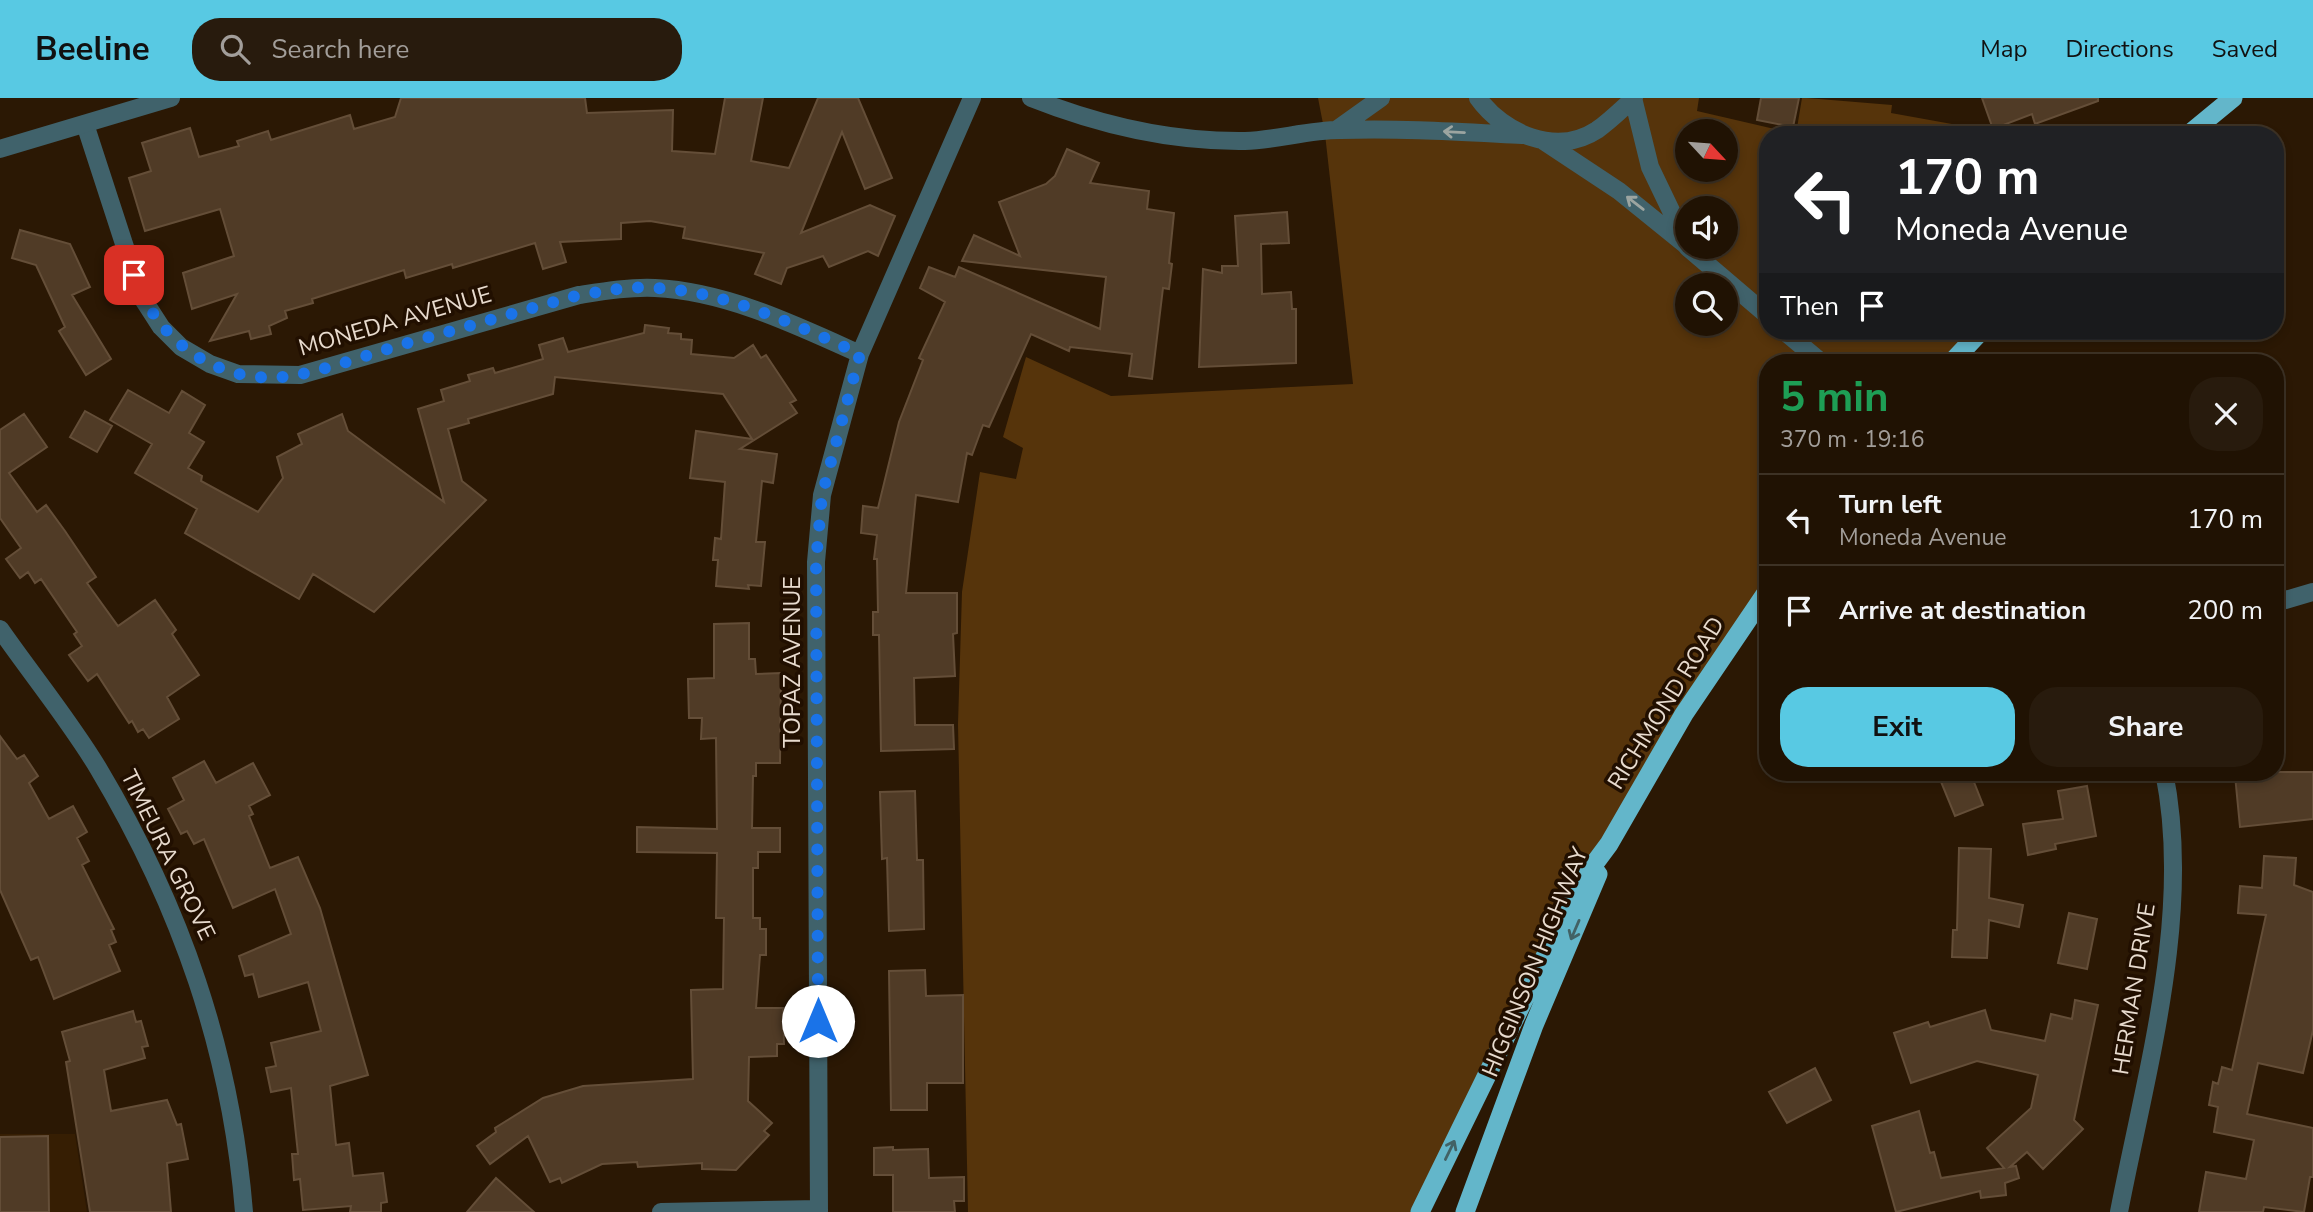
<!DOCTYPE html>
<meta charset="utf-8">
<style>
:root{--surface:#201203;--page:#281b0d;--text:#f1f3f6;--muted:#a29e9a;--line:#3d3225;--accent:#58c9e3}
body{margin:0;font-family:"Nunito Sans",sans-serif;background:var(--page);color:var(--text);height:100vh;display:flex;flex-direction:column;font-size:26px;white-space:nowrap}
*{box-sizing:border-box;margin:0}
p{font-size:23px;color:var(--muted)}
.icon{flex:none;width:38px;height:38px;fill:none;stroke:currentColor;stroke-width:2;stroke-linecap:round;stroke-linejoin:round}
.map{position:relative;flex:1;overflow:hidden}
.panel{position:absolute;left:1759px;top:256px;width:525px;height:427px;display:flex;flex-direction:column;background:var(--surface);border-radius:28px;box-shadow:0 4px 10px #0003,0 0 0 2px var(--line)}
.panel>*{flex:none}
.top-card{position:absolute;left:1759px;top:28px;width:525px;height:214px;border-radius:28px;box-shadow:0 4px 10px #0003,0 0 0 2px var(--line);background:#202124;color:#fff;overflow:hidden}
.needle{width:46px;rotate:116deg}
.fabs{position:absolute;left:1675px;top:21px;display:grid;gap:14px}
.fabs a{display:grid;place-items:center;width:63px;height:63px;border-radius:50%;background:var(--surface);box-shadow:0 4px 10px #0003,0 0 0 2px var(--line);font-size:35px}
.pin{position:absolute;display:grid;place-items:center;width:60px;height:60px;color:#fff;margin:-30px;border-radius:14px;box-shadow:0 4px 10px #0006}
.me{position:absolute;width:77px;margin:-38px;rotate:0deg;stroke-linejoin:round;filter:drop-shadow(0 0 5px #0008)}
.turn{display:flex;align-items:center;gap:24px;height:147px;padding:0 21px;font-size:32px}
.turn .icon{width:91px;height:91px;stroke-width:2.5}
.turn b{display:block;font-size:49px;line-height:60px}
.then{display:flex;align-items:center;height:66px;padding:0 21px;background:#0003;gap:14px;font-size:26px}
.round{display:grid;place-items:center;flex:none;width:74px;height:74px;border-radius:28px;background:var(--page)}
.summary{display:flex;align-items:center;justify-content:space-between;height:119px;padding:0 21px}
h1{font-size:42px;font-weight:700;line-height:52px;color:#1e9e55}
.primary-button{display:flex;gap:14px;margin-top:auto;padding:14px 21px}
.primary-button a{flex:1;height:80px;border-radius:28px;background:var(--accent);color:#111;font-size:28px;font-weight:700;line-height:80px;text-align:center}
.primary-button a+a{background:var(--page);color:var(--text)}
ul{padding:0;list-style:none}
li{display:flex;align-items:center;gap:21px;height:91px;padding:0 21px;border-top:2px solid var(--line)}
li div{flex:1}
li b{display:block;font-size:26px}
li em{font-style:normal}
header{display:flex;align-items:center;gap:42px;box-sizing:border-box;height:98px;padding:0 35px;background:var(--accent);color:#111}
header strong{font-size:33px}
nav{display:flex;gap:38px;margin-inline-start:auto;font-size:24px}
.search{width:490px;height:63px;background:var(--page);display:flex;align-items:center;gap:18px;box-sizing:border-box;padding:0 24px;border-radius:28px;color:var(--muted);font-size:26px}
.map>svg:first-child{display:block}
</style>
<header>
<strong>Beeline</strong>
<div class="search"><svg class="icon" aria-label="search" viewBox="0 0 24 24"><circle cx="10" cy="10" r="6"/><path d="M15 15l6 6"/></svg>Search here</div>
<nav><a>Map</a><a>Directions</a><a>Saved</a></nav>
</header>
<div class="map">
<svg width="2313" height="1114" viewBox="0 0 2313 1114">
<rect width="100%" height="100%" fill="#2b1804"/>
<path fill="#361e03" d="M0,1036H75L87,1114H0Z"/>
<path fill="#56340b" fill-rule="evenodd" d="M1318,0H1699L1697,13L1796,36L1802,0H1807L1892,7L1891,15L1963,28L1987,37H1768V233H1978L1949,264H1768L1767,486L1673,626L1418,1114H968L958,626L962,494L980,374L1016,381L1023,350L1003,339L1026,259L1111,298L1353,286L1325,36ZM1687,33H1726V72H1687ZM1687,110H1726V149H1687ZM1687,187H1726V226H1687Z"/>
<path fill="#503b26" stroke="#644e38" stroke-width="2" d="M401,0H585L587,15L673,12L672,53L715,56L725,0H763L751,63L789,70L818,0H858L892,80L865,91L842,34L801,135L870,107L895,118L878,158L868,153L829,169L823,158L787,170L781,186L755,176L764,155L683,140L685,129L650,123L621,125V141L560,144L566,164L543,171L535,145L453,170L452,166L406,180L404,172L312,201L313,205L285,213L287,220L269,228L271,236L251,241L249,233L210,243L237,196L192,211L183,175L234,158L220,111L145,133L129,80L151,73L142,45L190,30L199,59L239,48L237,43L268,33L271,42L350,17L354,31L395,19Z
M1761,0H1799L1793,29L1757,22Z
M1982,0H2098V3L2035,26L2032,16L1993,31Z
M1067,51L1099,65L1090,85L1149,93L1147,111L1174,115L1169,165L1172,166L1169,191L1163,190L1152,281L1129,278L1132,256L1070,249L1069,253L1031,236L989,329L983,327L972,357L967,355L958,404L916,397L906,495H957V535L953,536L955,578L914,580L915,627H953L954,651L881,653L879,537H873V514H878L877,461H874L877,437L861,435L863,408L878,410L899,324L923,262L919,260L945,204L920,190L929,169L955,179L959,169L1100,231L1106,179L962,163L974,137L1020,158L999,104L1046,86L1055,78Z
M1287,114L1289,145L1261,146L1262,196L1291,194L1292,211H1296V265L1199,269L1203,171L1222,175V168H1238L1235,118Z
M20,132L70,146L90,189L72,197L111,261L86,277L59,233L65,229L36,167L12,160Z
M645,227L669,230L668,235L681,236V241L692,242L691,256L734,260L753,247L761,260L766,257L796,302L790,305L797,315L740,351L777,356L773,385L762,383L756,444H765L761,488L748,487L749,491L716,488L718,462H713L715,440L721,441L725,384L690,380L696,333L752,341L723,296L555,279L553,296L468,321L469,325L448,331L462,383L486,402L374,514L313,476L299,501L185,435L197,411L135,375L152,346L110,322L128,292L169,315L182,293L205,307L189,335L204,344L188,370L202,378L201,383L258,414L283,380L277,359L302,346L298,336L342,316L348,333L444,404L418,311L444,303L441,292L470,283L468,277L493,270L495,275L543,261L539,247L563,240L568,254L644,235Z
M85,313L112,328L97,354L70,339Z
M24,316L47,349L9,375L37,414L46,407L65,433L96,479L87,485L118,528L155,502L176,532L172,536L199,577L167,599L179,621L149,640L143,631L138,634L132,623L129,625L97,576L88,583L69,557L82,548L74,536L77,534L41,481L35,485L28,474L20,480L6,461L21,450L0,420V332Z
M749,525V561H755L756,576L781,575L780,665H756V678H753L752,730H780V754H758V770H753V820H760V831H766V857H760L756,910H783L784,946H777V958L749,959L748,1003L772,1025L764,1033L769,1037L736,1072L702,1071V1065L638,1069L637,1064L602,1066L562,1085L560,1080L550,1084L528,1038L490,1066L477,1048L496,1034L495,1030L543,1000L583,988L693,981L691,892L723,891L724,820H716L717,755L637,754V729L717,731L716,640L701,641L702,620H689L688,581L714,580V526Z
M0,638L17,661L24,657L38,678L29,685L49,721L73,708L87,734L77,740L89,763L82,767L114,831L111,832L116,844L109,847L120,873L54,901L38,859L31,862L0,792Z
M204,663L216,685L253,665L270,697L249,708L253,716L249,718L270,770L298,759L320,810L368,977L330,988L336,1047L349,1045L353,1078L383,1075L387,1104L381,1105V1114H350L351,1108L303,1112L300,1081L294,1082L292,1056H298L291,990L271,994L266,970L276,968L271,945L321,933L308,884L259,899L253,876L245,878L239,858L291,836L275,791L233,810L204,741L194,746L187,733L181,736L168,711L184,702L173,680Z
M1937,674H1970L1983,707L1955,718Z
M2239,674H2313V721L2240,729L2235,677Z
M2087,688L2096,738L2055,746L2056,751L2028,757L2023,726L2063,721L2058,693Z
M915,693L917,762H923L924,831L889,833L887,760L882,761L880,694Z
M1959,750L1991,751L1989,800L2023,807L2019,829L1989,822L1987,860L1952,859L1953,832H1957Z
M2264,758L2296,760L2294,787L2313,794V932L2303,975L2258,965L2247,1016L2313,1030V1079H2310L2304,1114L2264,1109L2263,1114H2199L2206,1074L2246,1081L2254,1042L2214,1034L2218,1009L2209,1007L2213,984L2218,986L2222,969L2232,972L2266,817L2238,815L2240,788L2262,790Z
M2069,815L2097,821L2087,871L2058,865Z
M925,872L926,898L963,897V985H927V1012H891L889,873Z
M2075,902L2098,907L2074,1022L2083,1031L2043,1071L2027,1054L2010,1069L2016,1068L2019,1080L2005,1085L2006,1097L1981,1100L1980,1093L1896,1114L1872,1028L1919,1013L1930,1055L1934,1054L1941,1080L2004,1070L1987,1050L2031,1010L2038,977L1977,963L1911,985L1894,935L1928,924L1930,929L1985,912L1991,932L2045,943L2051,916L2072,921Z
M133,913L136,924L141,923L148,948L142,949L145,960L104,972L111,1013L167,1002L177,1027L181,1026L188,1061L167,1065L171,1114H90L66,964L70,963L62,934Z
M1815,970L1831,1002L1787,1025L1769,994Z
M48,1038L49,1114H0V1039Z
M893,1049V1052L928,1051L929,1080L964,1079V1103H954L955,1114H893V1077H874V1050Z
M496,1080L534,1114H467Z"/>
<g fill="none" stroke-linecap="round" stroke-linejoin="round">
<path stroke="#40626b" stroke-width="18" d="M85,26L141,198L161,229L181,249L210,266L238,276L300,277L579,197C605,193 629,189 655,190C725,193 796,227 860,256
M2275,505L2313,494
M0,531C32,577 69,622 98,670C181,809 231,953 244,1114
M661,1114L819,1111
M819,1114L816,464L822,397L860,256L972,0"/>
<path stroke="#40626b" stroke-width="18" d="M1031,0C1099,27 1170,44 1245,43C1277,42 1308,32 1340,32C1401,30 1462,34 1522,37
M1478,0C1503,35 1556,59 1597,32C1610,23 1622,11 1634,0
M1633,0L1650,69L1686,144
M1336,32L1381,0
M1542,42L1619,93L1687,148
M0,51L171,0
M1687,149L1768,218
M1784,233L1821,264
M2119,1114C2146,974 2193,815 2164,674"/>
<path stroke="#63b6ca" stroke-width="19" d="M2188,37L2233,0
M1952,264L1981,233
M1420,1114L1583,781L1609,746L1684,616L1768,492
M1465,1114L1534,927L1598,776"/>
</g>
<defs><path id="oneway-shaft" d="M-6 0H5M1.5-3L5.5 0L1.5 3" fill="none" stroke-width="1.6" stroke-linecap="round" stroke-linejoin="round" transform="scale(1.75)"/></defs>
<g stroke="#9ca5a1">
<use href="#oneway-shaft" transform="translate(1454 34) rotate(-177)"/>
<use href="#oneway-shaft" transform="translate(1635 105) rotate(-142)"/>
</g>
<g stroke="#426265">
<use href="#oneway-shaft" transform="translate(1575 832) rotate(113)"/>
<use href="#oneway-shaft" transform="translate(1450 1052) rotate(-64)"/>
</g>
<g fill="none" stroke-linecap="round" stroke-linejoin="round">
<path stroke="#1a73e8" stroke-width="12" stroke-dasharray="0 21.6" d="M134,177C158,247 226,293 301,276C336,269 370,256 404,246C463,230 521,213 579,197C605,193 629,188 655,190C725,193 796,227 860,256L822,397L816,464L818,923"/>
</g>
<g text-anchor="middle" dominant-baseline="central" stroke-width="7" stroke-linejoin="round" paint-order="stroke">
<g font-size="23" fill="#e8dbce" stroke="#210f00">
<text transform="translate(395 223) rotate(-16)">MONEDA AVENUE</text>
<text transform="translate(792 564) rotate(-90)">TOPAZ AVENUE</text>
<text transform="translate(1666 605) rotate(-58)">RICHMOND ROAD</text>
<text transform="translate(168 757) rotate(64)">TIMEURA GROVE</text>
<text transform="translate(1535 864) rotate(-68)">HIGGINSON HIGHWAY</text>
<text transform="translate(2134 891) rotate(-81)">HERMAN DRIVE</text>
</g>
</g>
</svg>
<div class="fabs">
<a><svg class="needle" viewBox="-14 -14 28 28"><path d="M0-13l5 13h-10z" fill="#e53935"/><path d="M0 13l5-13h-10z" fill="#a29e9a"/></svg></a>
<a><svg class="icon" aria-label="sound" viewBox="0 0 24 24"><path d="M4 9h4l5-4v14l-5-4H4zM17 9q2 3 0 6"/></svg></a>
<a><svg class="icon" aria-label="search" viewBox="0 0 24 24"><circle cx="10" cy="10" r="6"/><path d="M15 15l6 6"/></svg></a>
</div>
<div class="pin" style="left:134px;top:177px;background:#d93025"><svg class="icon" aria-label="arrive" viewBox="0 0 24 24"><path d="M6 21V4h12l-3 4 3 4H6"/></svg></div>
<svg class="me" style="left:818px;top:923px" viewBox="-20 -20 40 40"><circle r="19" fill="#fff"/><path d="M0-13L10 11 0 6-10 11z" fill="#1a73e8"/></svg>
<div class="top-card">
<div class="turn"><svg class="icon" aria-label="left" viewBox="0 0 24 24"><path d="M17 20v-9H6M10 6l-5 5 5 5"/></svg><div><b>170 m</b>Moneda Avenue</div></div>
<div class="then">Then<svg class="icon" aria-label="arrive" viewBox="0 0 24 24"><path d="M6 21V4h12l-3 4 3 4H6"/></svg></div>
</div>
<section class="panel">
<div class="summary"><div><h1>5 min</h1><p>370 m · 19:16</p></div><a class="round"><svg class="icon" aria-label="close" viewBox="0 0 24 24"><path d="M6 6l12 12M18 6L6 18"/></svg></a></div>
<ul>
<li><svg class="icon" aria-label="left" viewBox="0 0 24 24"><path d="M17 20v-9H6M10 6l-5 5 5 5"/></svg><div><b>Turn left</b><p>Moneda Avenue</p></div><em>170 m</em></li>
<li><svg class="icon" aria-label="arrive" viewBox="0 0 24 24"><path d="M6 21V4h12l-3 4 3 4H6"/></svg><div><b>Arrive at destination</b></div><em>200 m</em></li>
</ul>
<div class="primary-button"><a>Exit</a><a>Share</a></div>
</section>
</div>
